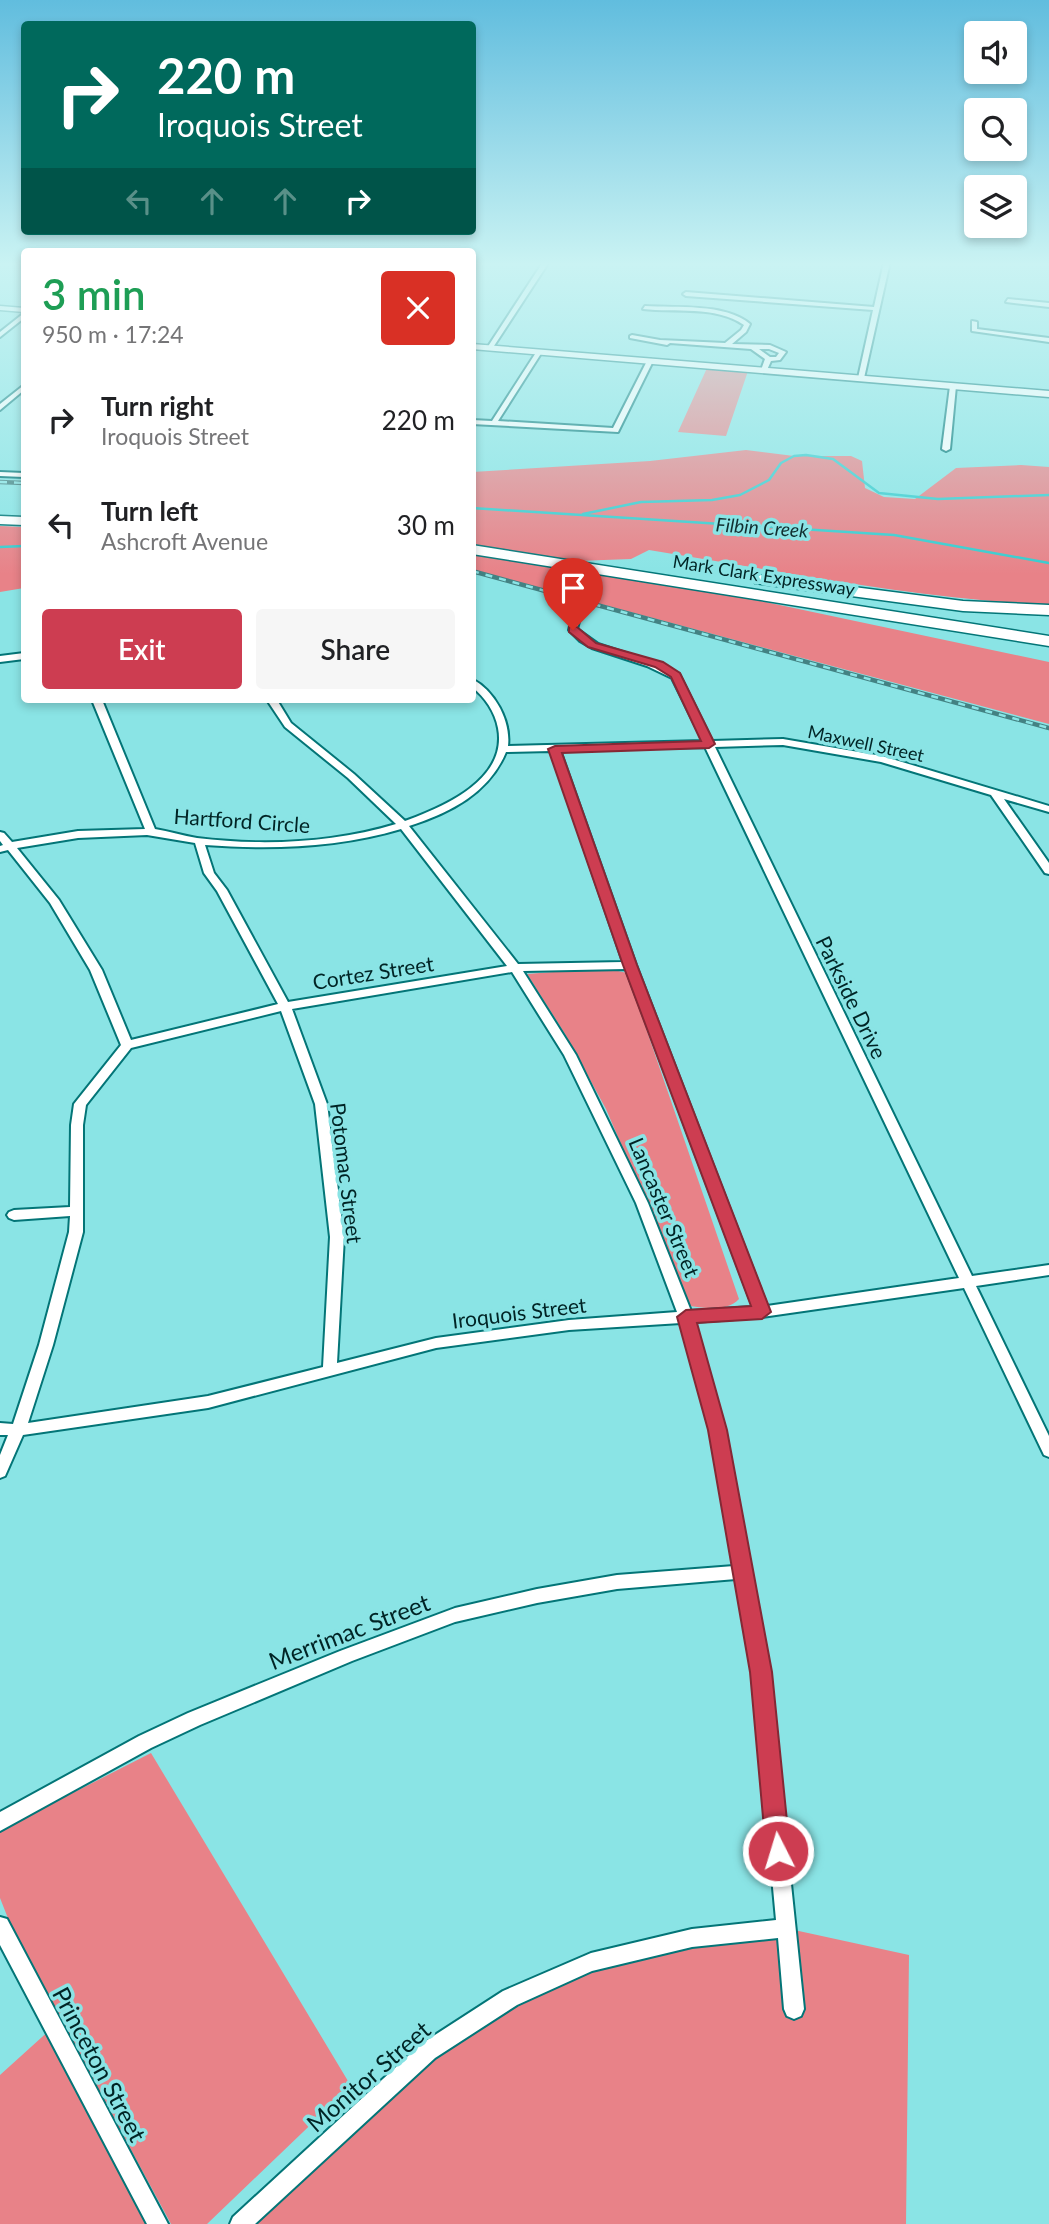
<!DOCTYPE html>
<meta charset="utf-8">
<style>
:root{--surface:#fff;--page:#f6f6f6;--text:#202124;--muted:#757577;--accent:#cd3d51}
body{margin:0;font-family:Lato,sans-serif;background:var(--page);color:var(--text);height:100vh;display:flex;flex-direction:column;font-size:26px;white-space:nowrap}
*{box-sizing:border-box;margin:0}
p{font-size:23px;color:var(--muted)}
.icon{flex:none;width:38px;height:38px;fill:none;stroke:currentColor;stroke-width:2;stroke-linecap:round;stroke-linejoin:round}
.map{position:relative;flex:1;overflow:hidden}
.side{position:absolute;left:21px;top:248px;width:455px;height:455px;display:flex;flex-direction:column;background:var(--surface);border-radius:7px;box-shadow:0 4px 10px #0003}
.side>*{flex:none}
.hud{position:absolute;left:21px;top:21px;width:455px;height:214px;border-radius:7px;box-shadow:0 4px 10px #0003;background:#00695c;color:#fff;overflow:hidden}
.controls{position:absolute;left:964px;top:21px;display:grid;gap:14px}
.controls a{display:grid;place-items:center;width:63px;height:63px;border-radius:7px;background:var(--surface);box-shadow:0 4px 10px #0003;font-size:35px}
.pin{position:absolute;display:grid;place-items:center;width:60px;height:60px;color:#fff;margin:-72px -30px;border-radius:50% 50% 50% 0;rotate:-45deg;box-shadow:0 0 7px #0007}
.pin .icon{rotate:45deg}
.me{position:absolute;width:77px;margin:-38px;rotate:355deg;stroke-linejoin:round;filter:drop-shadow(0 0 5px #0008)}
.turn{display:flex;align-items:center;gap:24px;height:147px;padding:0 21px;font-size:32px}
.turn .icon{width:91px;height:91px;stroke-width:2.5}
.turn b{display:block;font-size:49px;line-height:60px}
.lanes{display:flex;align-items:center;height:66px;padding:0 21px;background:#0003;justify-content:center;gap:35px;direction:ltr}
.lanes .off{opacity:.35}
.round{display:grid;place-items:center;flex:none;width:74px;height:74px;border-radius:7px;background:var(--page)}
.overview{display:flex;align-items:center;justify-content:space-between;height:119px;padding:0 21px}
h1{font-size:42px;font-weight:600;line-height:52px;color:#1e9e55}
.button{display:flex;gap:14px;margin-top:auto;padding:14px 21px}
.button a{flex:1;height:80px;border-radius:7px;background:var(--accent);color:#fff;font-size:28px;font-weight:600;line-height:80px;text-align:center}
.button a+a{background:var(--page);color:var(--text)}
ul{padding:0;list-style:none}
li{display:flex;align-items:center;gap:21px;height:105px;padding:0 21px}
li div{flex:1}
li b{display:block;font-size:26px}
li em{font-style:normal}
.map>svg:first-child{display:block}
</style>
<div class="map">
<svg width="1049" height="2224" viewBox="0 0 1049 2224">
<rect width="100%" height="100%" fill="#8ae4e5"/>
<path fill="#e88288" d="M707,368L748,371L726,436L678,432Z
M746,450L794,456H851L862,461L865,488L884,497L915,499L956,468L1021,465L1049,467V605C915,599 782,571 649,550L631,559L550,562L718,592L1049,662V724L473,570L472,472L650,461Z
M0,526L24,527V588L0,592Z
M605,968L627,973L739,1299C727,1312 706,1308 690,1306L606,1109L565,1034L527,974Z
M151,1753L351,2086L207,2224H171L13,1931L0,1898V1830Z
M785,1928L909,1955L906,2224H243L428,2051L591,1962Z
M52,2028L158,2224H0V2075Z"/>
<g fill="none" stroke-linecap="round" stroke-linejoin="round">
<path stroke="#37cbce" stroke-width="2.5" d="M472,508L894,535L1049,563
M583,514L641,502L712,500L740,495L769,480L781,463L794,456L806,455L833,459L879,493L938,499L1049,495
M0,547L24,546"/>
<defs>
<path id="minor" d="M543,262H549L492,349H488L487,348Z
M884,262H890L864,378L861,380L858,378L873,310L686,296L683,294L686,292L874,307Z
M1008,299L1049,303V307L1006,302Z
M645,306C676,308 725,303 750,324L746,332L732,344L770,345L786,352L780,360L771,361L767,370L764,372L761,370L765,359L751,349L670,343L667,345L630,338V336L632,335L660,340L725,343L741,330L744,325C715,305 675,313 643,309ZM759,349H769L779,353L776,357H770Z
M24,313V318L0,337V332Z
M972,321L977,322V329L1049,338V342L972,331Z
M537,351L542,352L498,421L613,428L647,361L650,359L653,361L618,432L472,424V420L492,421Z
M953,384L956,386L950,449L946,451L942,449L950,386Z
M24,385V390L0,410V404Z
M0,472L24,473V477L0,476Z
M576,615L580,618L577,629L598,644L653,662L679,674L712,741L783,739L882,756L1049,806V812L1004,799L1049,863V874L1045,873L991,795L881,762L783,745L715,747L972,1276L1049,1265V1275L976,1286L1049,1436V1457L1044,1455L964,1288L762,1317L694,1322L724,1430L769,1672L804,2009L801,2016L794,2019L787,2016L784,2009L778,1938L692,1947L592,1971L517,2005L435,2058L255,2224H230L233,2217L421,2044L503,1991L591,1953L692,1929L776,1920L753,1672L736,1579L617,1589L537,1603L455,1622L352,1661L200,1725L151,1748L0,1831V1812L139,1736L188,1713L340,1651L455,1608L537,1589L617,1575L734,1566L710,1430L681,1323L569,1330L436,1348L208,1408L23,1435L5,1476L0,1478V1455L8,1435H0V1423L13,1424L39,1345L69,1232L70,1216L14,1220L9,1218L7,1215L9,1212L14,1210L70,1207L71,1125L74,1104L121,1045L90,970L50,903L8,850L0,852V846L3,845L0,841V832L4,833L12,842L78,831L145,829L92,700H102L155,829C169,831 183,836 197,838C263,846 333,843 396,824L348,778L285,727L267,700H277L291,723L354,774L405,821C443,807 508,780 498,728C495,712 485,697 472,687V679C495,691 511,721 508,746L703,741L672,678L647,666L592,648L580,641L569,630L572,618ZM705,747L959,1278L767,1306L636,965L560,750ZM551,751L623,962L518,964L409,826C450,813 489,793 506,752ZM401,829L507,966L288,1002L227,890L214,873L205,845C271,850 337,848 401,829ZM147,835L195,843L204,873L217,891L278,1004L131,1040L102,970L59,900L17,848L78,838ZM626,969L753,1307L691,1311L648,1203L576,1055L523,971ZM512,972L564,1055L636,1203L677,1312L569,1320L436,1338L337,1363L344,1237L327,1104L292,1009ZM281,1011L315,1104L330,1237L323,1367L208,1396L28,1423L53,1345L83,1232V1125L86,1105L131,1048Z
M24,653V659L0,662V656Z
M0,1917L7,1919L168,2224H147L0,1945Z"/>
<path id="tertiary" d="M0,306L24,308V312L0,310Z
M472,344L1049,391V397L472,349Z"/>
<path id="motorway" d="M0,516L24,517V525L0,524Z
M472,545L1049,636V646L472,554Z
M760,575L963,601L1049,605V615L963,611L755,583V577Z"/>
</defs>
<use href="#minor" stroke="#037577" stroke-width="4"/>
<use href="#tertiary" stroke="#037577" stroke-width="3"/>
<use href="#motorway" stroke="#037577" stroke-width="3"/>
<use href="#minor" fill="#fff" fill-rule="evenodd"/>
<use href="#tertiary" fill="#fff" fill-rule="evenodd"/>
<use href="#motorway" fill="#fff" fill-rule="evenodd"/>
<defs>
<path id="rail" d="M0,482L24,483
M472,571L1049,728"/>
</defs>
<use href="#rail" stroke="#438283" stroke-width="4.5"/>
<use href="#rail" stroke="#8ae4e5" stroke-width="2.5" stroke-dasharray="7" stroke-linecap="butt"/>
</g>
<linearGradient id="sky" x2="0" y2="1"><stop stop-color="#61bdde"/><stop offset="0.46" stop-color="#caf3f3"/><stop offset="1" stop-color="#caf3f3" stop-opacity="0"/></linearGradient>
<rect width="1049" height="574" fill="url(#sky)"/>
<path fill="#cd3d51" stroke="#852835" stroke-width="2" d="M569,627H577L596,643L663,662L680,673L715,744L709,748L562,753L637,965L771,1312L762,1319L697,1323L727,1430L772,1672L790,1851L786,1859L778,1863L770,1859L766,1851L750,1672L708,1430L677,1317L686,1310L751,1306L623,965L548,749L555,746L701,741L671,677L655,667L588,647L569,632Z"/>
<g text-anchor="middle" dominant-baseline="central" stroke-width="7" stroke-linejoin="round" paint-order="stroke">
<g font-size="18" fill="#002425" stroke="#8ae4e5">
<text transform="translate(764 575) rotate(9)">Mark Clark Expressway</text>
<text transform="translate(866 743) rotate(12)">Maxwell Street</text>
</g>
<g font-size="19" font-style="italic" fill="#112f30" stroke="#8ae4e5">
<text transform="translate(762 527) rotate(4)">Filbin Creek</text>
</g>
<g font-size="21" fill="#002425" stroke="#8ae4e5">
<text transform="translate(242 820) rotate(4)">Hartford Circle</text>
<text transform="translate(373 972) rotate(-9)">Cortez Street</text>
<text transform="translate(852 997) rotate(64)">Parkside Drive</text>
<text transform="translate(347 1173) rotate(83)">Potomac Street</text>
<text transform="translate(665 1207) rotate(67)">Lancaster Street</text>
<text transform="translate(519 1312) rotate(-7)">Iroquois Street</text>
</g>
<g font-size="24" fill="#002425" stroke="#8ae4e5">
<text transform="translate(349 1631) rotate(-21)">Merrimac Street</text>
<text transform="translate(100 2064) rotate(62)">Princeton Street</text>
<text transform="translate(368 2076) rotate(-41)">Monitor Street</text>
</g>
</g>
</svg>
<div class="controls">
<a><svg class="icon" aria-label="sound" viewBox="0 0 24 24"><path d="M4 9h4l5-4v14l-5-4H4zM17 9q2 3 0 6"/></svg></a>
<a><svg class="icon" aria-label="search" viewBox="0 0 24 24"><circle cx="10" cy="10" r="6"/><path d="M15 15l6 6"/></svg></a>
<a><svg class="icon" aria-label="layers" viewBox="0 0 24 24"><path d="M12 4l9 5-9 5-9-5zM3 14l9 5 9-5"/></svg></a>
</div>
<div class="pin" style="left:573px;top:630px;background:#d93025"><svg class="icon" aria-label="arrive" viewBox="0 0 24 24"><path d="M6 21V4h12l-3 4 3 4H6"/></svg></div>
<svg class="me" style="left:778px;top:1851px" viewBox="-20 -20 40 40"><circle r="17" fill="#cd3d51" stroke="#fff" stroke-width="3"/><path d="M0-11L8 9 0 5-8 9z" fill="#fff"/></svg>
<div class="hud">
<div class="turn"><svg class="icon" aria-label="right" viewBox="0 0 24 24"><path d="M7 20v-9h11M14 6l5 5-5 5"/></svg><div><b>220 m</b>Iroquois Street</div></div>
<div class="lanes"><svg class="icon off" aria-label="left" viewBox="0 0 24 24"><path d="M17 20v-9H6M10 6l-5 5 5 5"/></svg><svg class="icon off" aria-label="ahead" viewBox="0 0 24 24"><path d="M12 20V5M6 11l6-6 6 6"/></svg><svg class="icon off" aria-label="ahead" viewBox="0 0 24 24"><path d="M12 20V5M6 11l6-6 6 6"/></svg><svg class="icon" aria-label="right" viewBox="0 0 24 24"><path d="M7 20v-9h11M14 6l5 5-5 5"/></svg></div>
</div>
<section class="side">
<div class="overview"><div><h1>3 min</h1><p>950 m · 17:24</p></div><a class="round" style="background:#d93025;color:#fff"><svg class="icon" aria-label="close" viewBox="0 0 24 24"><path d="M6 6l12 12M18 6L6 18"/></svg></a></div>
<ul>
<li><svg class="icon" aria-label="right" viewBox="0 0 24 24"><path d="M7 20v-9h11M14 6l5 5-5 5"/></svg><div><b>Turn right</b><p>Iroquois Street</p></div><em>220 m</em></li>
<li><svg class="icon" aria-label="left" viewBox="0 0 24 24"><path d="M17 20v-9H6M10 6l-5 5 5 5"/></svg><div><b>Turn left</b><p>Ashcroft Avenue</p></div><em>30 m</em></li>
</ul>
<div class="button"><a>Exit</a><a>Share</a></div>
</section>
</div>
